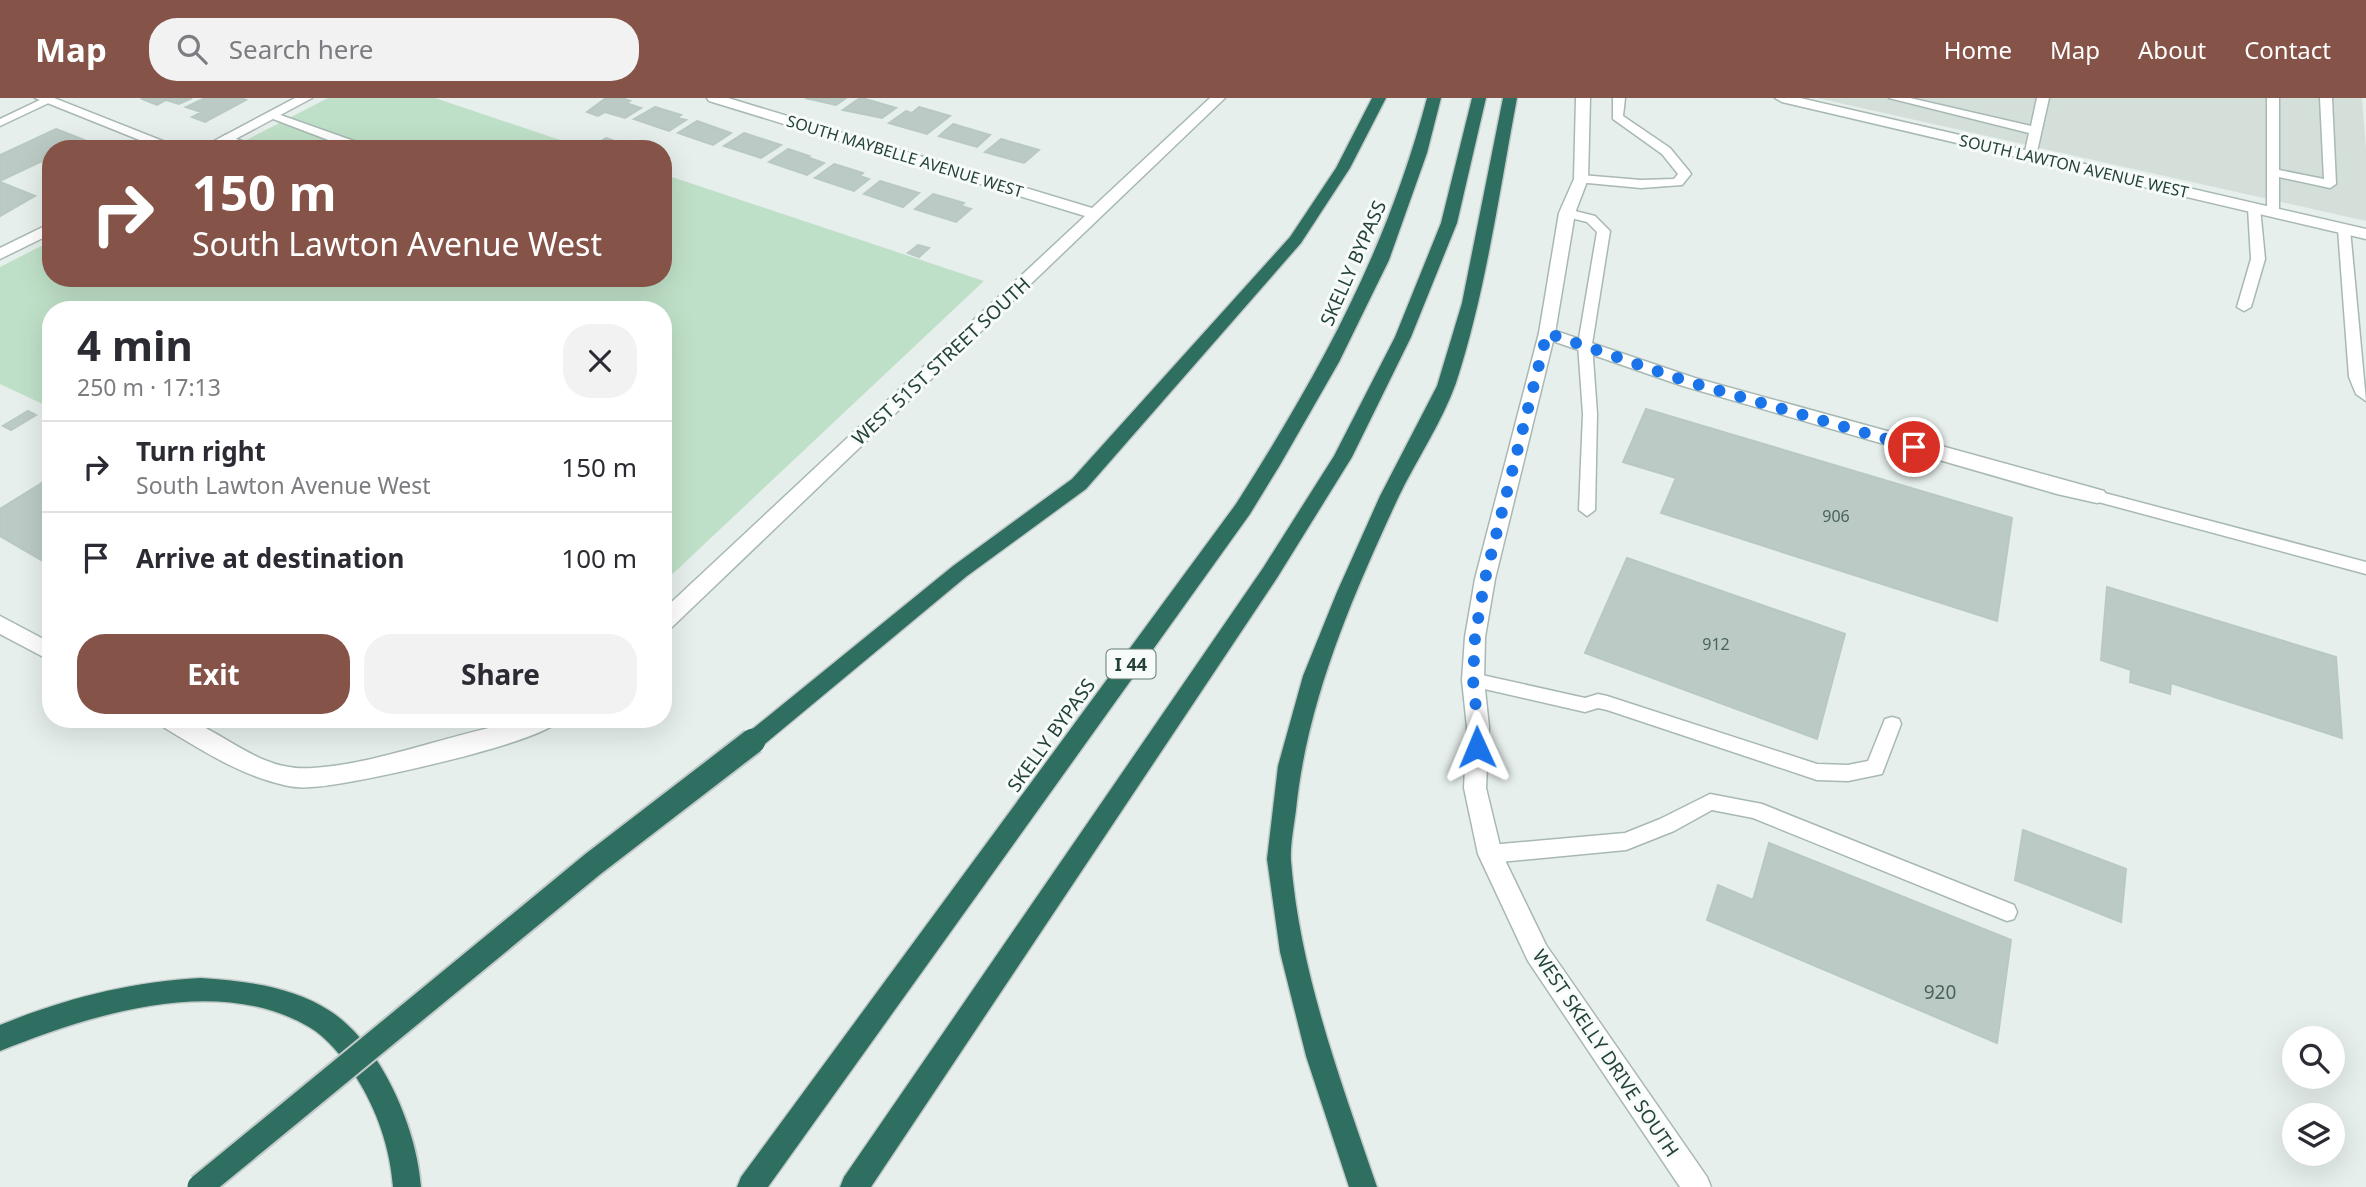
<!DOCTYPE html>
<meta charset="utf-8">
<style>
:root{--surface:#fff;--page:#f2f2f3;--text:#2b2b33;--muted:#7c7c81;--line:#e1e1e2;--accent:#855347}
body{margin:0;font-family:"Noto Sans",sans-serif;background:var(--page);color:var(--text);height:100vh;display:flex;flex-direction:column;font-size:26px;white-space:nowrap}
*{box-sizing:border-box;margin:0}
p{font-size:23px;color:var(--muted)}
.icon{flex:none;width:38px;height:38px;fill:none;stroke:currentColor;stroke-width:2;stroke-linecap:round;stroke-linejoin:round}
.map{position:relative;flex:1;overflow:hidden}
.side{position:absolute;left:42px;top:203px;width:630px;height:427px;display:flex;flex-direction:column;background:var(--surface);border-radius:28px;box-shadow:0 7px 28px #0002}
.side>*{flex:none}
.guide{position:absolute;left:42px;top:42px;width:630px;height:147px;border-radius:28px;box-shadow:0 7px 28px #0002;background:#855347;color:#fff;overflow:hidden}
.controls{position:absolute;left:2282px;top:928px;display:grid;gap:14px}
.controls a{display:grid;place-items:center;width:63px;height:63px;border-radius:50%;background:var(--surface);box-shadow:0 7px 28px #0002;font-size:35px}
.pin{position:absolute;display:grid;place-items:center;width:60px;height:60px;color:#fff;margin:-30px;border:4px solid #fff;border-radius:50%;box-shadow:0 2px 7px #0007}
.me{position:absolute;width:77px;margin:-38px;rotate:359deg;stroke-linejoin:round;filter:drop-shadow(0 0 5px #0008)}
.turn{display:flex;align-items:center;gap:24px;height:147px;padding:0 35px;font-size:32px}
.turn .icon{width:91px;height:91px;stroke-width:2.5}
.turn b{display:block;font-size:49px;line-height:60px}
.round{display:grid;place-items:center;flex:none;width:74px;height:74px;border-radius:28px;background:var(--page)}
.headline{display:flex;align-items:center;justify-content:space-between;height:119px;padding:0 35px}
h1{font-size:42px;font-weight:700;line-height:52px}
.button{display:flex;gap:14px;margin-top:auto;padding:14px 35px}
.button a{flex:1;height:80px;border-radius:28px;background:var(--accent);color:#fff;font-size:28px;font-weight:700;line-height:80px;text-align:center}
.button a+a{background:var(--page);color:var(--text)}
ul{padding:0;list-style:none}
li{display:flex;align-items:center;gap:21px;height:91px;padding:0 35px;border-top:2px solid var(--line)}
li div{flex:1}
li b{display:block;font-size:26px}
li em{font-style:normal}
header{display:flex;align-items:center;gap:42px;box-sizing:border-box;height:98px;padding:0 35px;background:var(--accent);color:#fff}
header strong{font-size:33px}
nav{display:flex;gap:38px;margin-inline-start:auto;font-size:24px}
.search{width:490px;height:63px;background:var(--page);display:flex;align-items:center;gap:18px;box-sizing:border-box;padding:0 24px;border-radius:28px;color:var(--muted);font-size:26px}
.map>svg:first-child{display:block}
</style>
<header>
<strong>Map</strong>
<div class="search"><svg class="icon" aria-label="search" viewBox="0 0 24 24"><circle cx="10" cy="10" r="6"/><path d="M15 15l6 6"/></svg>Search here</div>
<nav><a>Home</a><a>Map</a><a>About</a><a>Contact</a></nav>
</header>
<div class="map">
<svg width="2366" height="1089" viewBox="0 0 2366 1089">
<rect width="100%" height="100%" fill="#e6efeb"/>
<path fill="#d4dfda" d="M1817,0H2362L2366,51V123Z"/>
<path fill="#bfe0c8" d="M328,0H435L587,51H229Z
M663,76L984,183L663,485V212H51V310L0,286V169L51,143V180H663Z"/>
<path fill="#bbcac4" stroke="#b8c9c2" stroke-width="2" d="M144,0H192L179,6L166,2L157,7L142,1Z
M205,0H241L246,2L205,24L192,19L201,14L186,9Z
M606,0H622L630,3L626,5L641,10L625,20L605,14L598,18L587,14Z
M805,0H846L836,7Z
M860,0H862L896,10L882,20L843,12Z
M655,9L681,17L677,20L686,22L669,33L634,21Z
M919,9L950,18L927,36L889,25L906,13L912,15Z
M697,23L731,35L713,47L678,35Z
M953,26L990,37L977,49L939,38Z
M56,31L107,51H51V66L42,63L0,83V57Z
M744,35L781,47L761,60L724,48Z
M606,40L620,45L611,51L590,50Z
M1001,41L1039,52L1024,65L985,54Z
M788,51L809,58L807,59L824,65L807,77L769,64Z
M834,66L863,75L860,78L869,81L854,93L815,80Z
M880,83L919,95L903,109L864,96Z
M0,84L35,98L0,118Z
M933,96L964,105L961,108L971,111L956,124L915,111Z
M918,147L929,150L919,159L908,155Z
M1646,311L2012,420L1997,523L1661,415L1676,380L1623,364Z
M28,313L36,317L11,332L3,328Z
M42,385L51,389V410L41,416L51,422V457L43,463L0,438V411Z
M1627,460L1845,536L1817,641L1585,555Z
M2107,489L2336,559L2342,640L2171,585L2170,596L2130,584L2131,572L2101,562Z
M2023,732L2126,771L2121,824L2015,782Z
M1769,745L2011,842L1997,945L1707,822L1718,787L1753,802Z"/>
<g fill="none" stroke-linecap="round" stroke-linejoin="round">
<defs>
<path id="service" d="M44,0L55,2L0,28V21Z
M1613,0H1625L1623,18L1670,50L1689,73L1691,76L1682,87L1641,90L1577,84V78L1581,77L1641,82L1674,81L1678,76L1662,56L1613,21Z
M1889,0H1910L2031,28L2037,0H2049L2036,58L2030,62L2024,58L2029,35Z
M2267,0H2279V72L2324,81L2320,0H2332L2336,86L2330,90L2279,79V114L2273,118L2267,114Z
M272,14L368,48L370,51H352L268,19L266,17Z
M225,37L256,48L258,51H240L221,44L219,41Z
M2254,106L2260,110L2265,161L2251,209L2244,213L2237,209L2251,161L2248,110Z
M1567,111L1595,118L1610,133L1592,246L1597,316L1595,412L1587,418L1579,412L1583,316L1578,246L1597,134L1587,124L1563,118V112Z
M2344,127L2350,131L2366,303L2356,296L2349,279L2338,131Z
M2097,393L2366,464V476L2091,402L2089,398Z
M1473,575L1585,600L1598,596L1607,598L1817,666L1848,667L1868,663L1885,621L1892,619L1899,621L1901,626L1882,676L1848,683L1817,682L1607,612L1598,610L1585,614L1467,587L1464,582L1467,577Z
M1710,696L1762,706L2014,807L2017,814L2014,821L2007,823L1753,720L1712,712L1674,733L1626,752L1490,765L1483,762L1480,756L1483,750L1490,747L1625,735L1660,721Z"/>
<path id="minor" d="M35,0H54L183,51H162Z
M295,0H312L217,51H199Z
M707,0H728L1092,110L1210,0H1225L670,531L663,533V512L1085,118L709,3Z
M1775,0H1800L2366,131V141L1782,4Z
M51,125V136L0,161V150Z
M1547,230L1695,280L2097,391L2104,393L2107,398L2104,403L2097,405L2057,396L1683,288L1541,239L1539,235Z
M0,518L51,545V563L0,536Z
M157,621C167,621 180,619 189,622C232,640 262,674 313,670C395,665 480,621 560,621C548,644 344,689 311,689C303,690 292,689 284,687C239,677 200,651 160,627Z"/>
<path id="tertiary" d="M1576,0H1590L1588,81L1575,115L1555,235L1495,481L1485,539L1484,582L1489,629L1486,690L1502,756L1546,847L1707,1079L1711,1089H1680L1528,863L1478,756L1464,690L1467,629L1462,582L1465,539L1475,481L1539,235L1559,115L1574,81Z"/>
<path id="motorway" d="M1372,0H1386L1350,70L1301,145L1086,391L967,478L761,649L753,652L745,649L742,643L745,637L953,468L1072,381L1290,139L1336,70Z
M1427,0H1441L1427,55L1389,162L1339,264L1280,367L1250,416L768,1089H737L741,1079L1236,406C1320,274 1387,152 1427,0Z
M1472,0H1486L1457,125L1411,239L1352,359L1277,480L871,1089H840L844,1079L1263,470L1334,358L1395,239L1441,125Z
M1503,0H1517C1499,95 1486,193 1456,285C1442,324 1417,361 1399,398C1353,497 1307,602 1296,712C1294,728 1290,747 1291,763C1300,875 1341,984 1377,1089H1349L1306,958L1280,854L1267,761L1278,668L1303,578L1337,494L1380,398L1437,288L1462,205Z
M201,880C245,883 292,888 330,913C381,946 417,1030 421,1089H393C390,1050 377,1012 356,979C344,961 328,940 309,929C217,875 90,917 0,953V927C66,900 130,884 201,880Z"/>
</defs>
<use href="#service" stroke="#a8b8b2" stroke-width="3"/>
<use href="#minor" stroke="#a8b8b2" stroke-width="3"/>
<use href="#tertiary" stroke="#a8b8b2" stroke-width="3"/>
<use href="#motorway" stroke="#c2cac8" stroke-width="3"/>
<use href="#service" fill="#fff" fill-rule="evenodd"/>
<use href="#minor" fill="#fff" fill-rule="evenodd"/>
<use href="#tertiary" fill="#fff" fill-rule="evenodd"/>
<use href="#motorway" fill="#2f6f62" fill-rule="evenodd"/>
<defs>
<path id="motorway-bridge" d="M200,1089L593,766L753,643"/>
</defs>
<use href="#motorway-bridge" stroke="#c2cac8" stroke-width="29" stroke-linecap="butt"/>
<use href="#motorway-bridge" stroke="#2f6f62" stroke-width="25"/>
</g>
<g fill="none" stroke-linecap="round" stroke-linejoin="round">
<path stroke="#1a73e8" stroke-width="12" stroke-dasharray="0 21.6" d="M1477,649L1478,629L1473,582L1475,539L1485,481L1547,235L1689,284L1914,349"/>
</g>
<g text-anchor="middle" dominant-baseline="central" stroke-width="6" stroke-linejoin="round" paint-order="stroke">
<g font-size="16" fill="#24423a" stroke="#f7fbf9">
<text transform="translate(905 58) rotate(17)">SOUTH MAYBELLE AVENUE WEST</text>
<text transform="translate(2074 68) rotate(13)">SOUTH LAWTON AVENUE WEST</text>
</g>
<g font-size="16" fill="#4a645c">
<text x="1836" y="418">906</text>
<text x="1716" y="546">912</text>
</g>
<rect fill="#f7fbf9" stroke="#637a73" stroke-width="2" x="1106.5" y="551.5" width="49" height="29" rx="5"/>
<g font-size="18" font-weight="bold" fill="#24423a">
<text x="1131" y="566">I 44</text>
</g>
<g font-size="19" fill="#24423a" stroke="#f7fbf9">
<text transform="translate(1353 165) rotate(-66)">SKELLY BYPASS</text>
<text transform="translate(941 263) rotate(-43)">WEST 51ST STREET SOUTH</text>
<text transform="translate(1051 637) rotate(-54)">SKELLY BYPASS</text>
<text transform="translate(1606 955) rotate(56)">WEST SKELLY DRIVE SOUTH</text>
</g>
<g font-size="19" fill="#4a645c">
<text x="1940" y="894">920</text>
</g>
</g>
</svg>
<div class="controls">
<a><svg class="icon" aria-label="search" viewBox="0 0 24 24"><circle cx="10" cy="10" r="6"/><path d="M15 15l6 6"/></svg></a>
<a><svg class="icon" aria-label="layers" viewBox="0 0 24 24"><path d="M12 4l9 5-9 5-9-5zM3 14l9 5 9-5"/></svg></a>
</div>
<div class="pin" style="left:1914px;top:349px;background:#d93025"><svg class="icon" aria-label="arrive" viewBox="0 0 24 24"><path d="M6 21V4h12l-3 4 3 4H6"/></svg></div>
<svg class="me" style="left:1477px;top:649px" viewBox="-20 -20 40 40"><path d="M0-17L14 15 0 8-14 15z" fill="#1a73e8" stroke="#fff" stroke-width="4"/></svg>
<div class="guide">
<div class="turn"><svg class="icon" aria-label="right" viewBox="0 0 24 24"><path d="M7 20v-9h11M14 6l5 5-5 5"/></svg><div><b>150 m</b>South Lawton Avenue West</div></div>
</div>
<section class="side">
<div class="headline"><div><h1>4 min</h1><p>250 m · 17:13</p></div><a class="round"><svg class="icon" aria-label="close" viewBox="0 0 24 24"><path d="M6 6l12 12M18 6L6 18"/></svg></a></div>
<ul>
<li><svg class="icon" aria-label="right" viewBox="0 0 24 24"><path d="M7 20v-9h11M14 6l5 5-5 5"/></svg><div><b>Turn right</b><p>South Lawton Avenue West</p></div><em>150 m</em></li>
<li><svg class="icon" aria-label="arrive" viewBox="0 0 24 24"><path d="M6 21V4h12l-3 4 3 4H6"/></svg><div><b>Arrive at destination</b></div><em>100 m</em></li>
</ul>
<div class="button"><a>Exit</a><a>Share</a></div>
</section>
</div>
